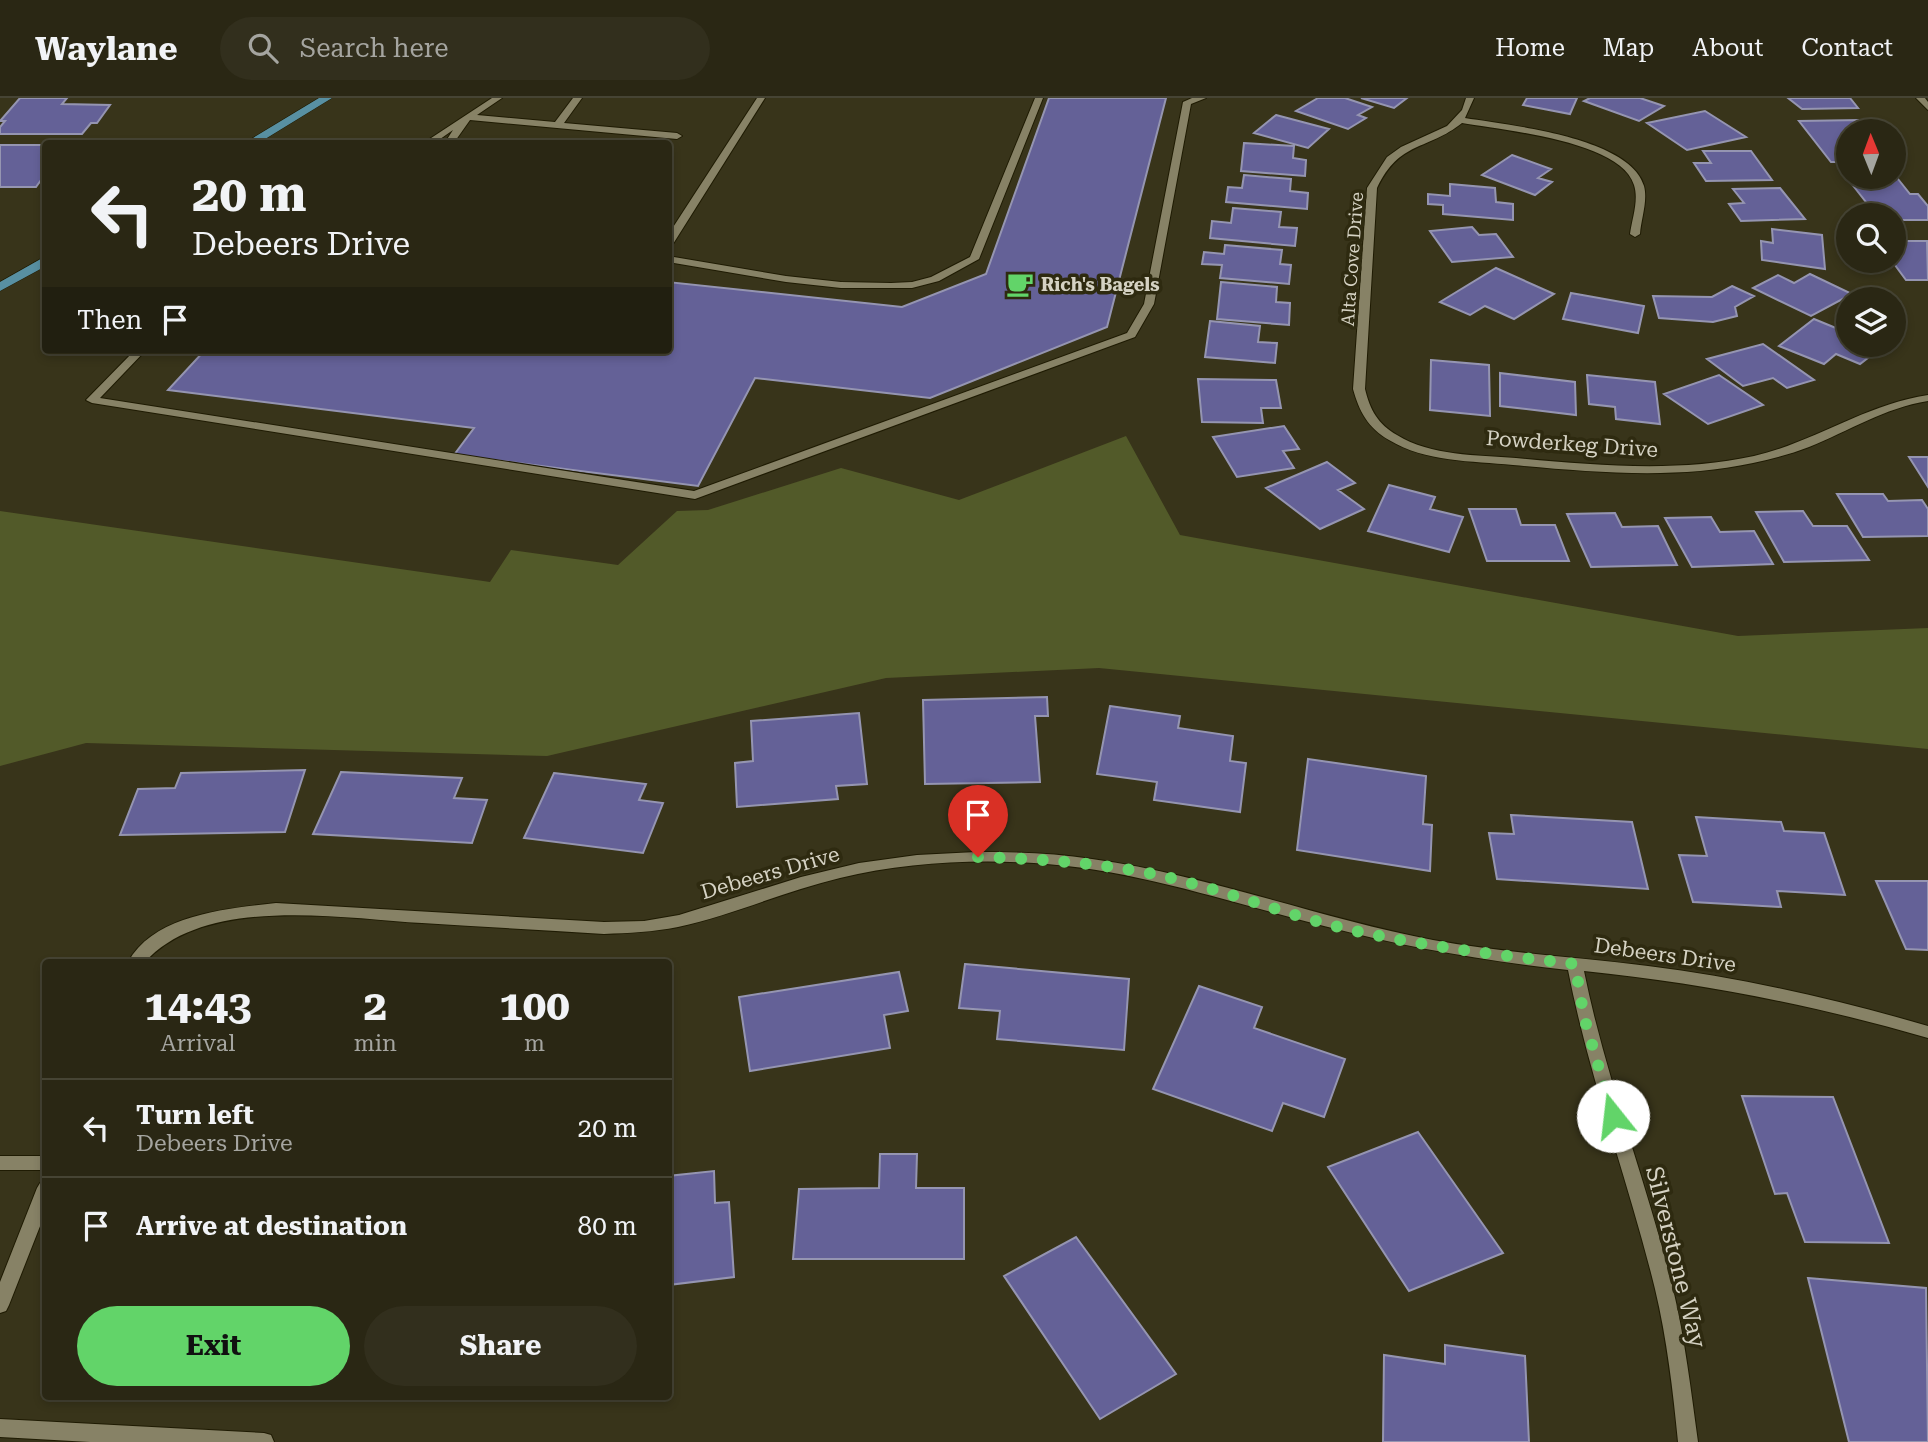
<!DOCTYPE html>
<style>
:root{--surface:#2a2714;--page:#322f1d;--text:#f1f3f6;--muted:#a5a5a0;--line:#464434;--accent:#62d469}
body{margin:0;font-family:"Roboto Serif",serif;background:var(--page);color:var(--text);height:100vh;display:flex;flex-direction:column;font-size:26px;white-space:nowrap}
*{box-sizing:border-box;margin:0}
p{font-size:23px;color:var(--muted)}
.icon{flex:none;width:38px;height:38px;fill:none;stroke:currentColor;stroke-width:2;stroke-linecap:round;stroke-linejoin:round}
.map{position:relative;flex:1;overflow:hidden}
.details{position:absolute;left:42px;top:861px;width:630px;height:441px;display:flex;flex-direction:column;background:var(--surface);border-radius:7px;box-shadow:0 4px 10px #0003,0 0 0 2px var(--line)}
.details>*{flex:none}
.hud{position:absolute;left:42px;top:42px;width:630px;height:214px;border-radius:7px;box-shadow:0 4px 10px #0003,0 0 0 2px var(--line);background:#2a2714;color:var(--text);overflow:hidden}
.needle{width:46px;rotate:359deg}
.buttons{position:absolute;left:1836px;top:21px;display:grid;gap:14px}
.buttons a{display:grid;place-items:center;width:70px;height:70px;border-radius:50%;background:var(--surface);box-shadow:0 4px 10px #0003,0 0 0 2px var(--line);font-size:35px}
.pin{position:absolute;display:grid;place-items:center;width:60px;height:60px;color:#fff;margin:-72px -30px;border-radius:50% 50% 50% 0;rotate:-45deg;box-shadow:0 0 7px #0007}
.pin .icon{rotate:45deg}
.me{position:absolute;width:77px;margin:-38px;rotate:344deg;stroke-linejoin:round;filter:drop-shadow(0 0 5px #0008)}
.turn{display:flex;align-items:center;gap:24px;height:147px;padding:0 35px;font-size:32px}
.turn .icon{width:91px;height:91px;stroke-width:2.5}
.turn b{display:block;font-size:49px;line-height:60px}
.then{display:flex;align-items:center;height:66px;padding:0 35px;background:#0003;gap:14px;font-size:26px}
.eta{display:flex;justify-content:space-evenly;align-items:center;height:119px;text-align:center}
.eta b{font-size:42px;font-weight:700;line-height:49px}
.action{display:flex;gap:14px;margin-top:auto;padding:14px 35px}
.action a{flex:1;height:80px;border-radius:42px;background:var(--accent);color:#111;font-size:28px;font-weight:700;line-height:80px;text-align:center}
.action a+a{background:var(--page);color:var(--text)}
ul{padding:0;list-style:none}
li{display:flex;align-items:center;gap:21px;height:98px;padding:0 35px;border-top:2px solid var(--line)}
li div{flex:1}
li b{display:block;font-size:26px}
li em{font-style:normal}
header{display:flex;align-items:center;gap:42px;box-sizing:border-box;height:98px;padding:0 35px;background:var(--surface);border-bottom:2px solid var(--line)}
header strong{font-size:33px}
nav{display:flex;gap:38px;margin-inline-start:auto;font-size:24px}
.search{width:490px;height:63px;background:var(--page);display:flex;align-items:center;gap:18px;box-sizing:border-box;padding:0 24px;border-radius:38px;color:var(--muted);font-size:26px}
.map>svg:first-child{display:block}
</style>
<header>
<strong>Waylane</strong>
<div class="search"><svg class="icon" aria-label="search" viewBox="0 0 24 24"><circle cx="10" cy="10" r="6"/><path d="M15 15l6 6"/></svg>Search here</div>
<nav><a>Home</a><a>Map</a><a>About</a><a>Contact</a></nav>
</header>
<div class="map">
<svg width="1928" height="1344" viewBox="0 0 1928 1344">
<rect width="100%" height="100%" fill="#38341a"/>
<path fill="#525a29" d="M1126,338L1180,437L1738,538L1928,530V651L1099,570L886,580L547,658L86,645L0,668V413L490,484L511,452L618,467L677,413L708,412L841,370L959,402Z"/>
<path fill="#646197" stroke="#9595b1" stroke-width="2" d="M20,0H67L62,6L110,7L97,25H91L82,36H0V29L5,23H0Z
M1049,0H1166L1107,229L930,300L755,280L698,388L454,357L474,330L168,292L205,252H668V184L902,209L986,176Z
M1318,0H1345L1372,9L1358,17L1366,20L1348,31L1296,13Z
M1361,0H1407L1394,10Z
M1527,0H1577L1570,16L1523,7Z
M1590,0H1640L1664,8L1639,23L1584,3Z
M1788,0H1850L1858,10L1802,11Z
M1705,13L1746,39L1687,52L1647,25Z
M1276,17L1329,31L1308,50L1254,35Z
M1861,22L1871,33H1848V64H1831L1799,23Z
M1244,45L1294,48L1293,60L1306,62L1305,78L1241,73Z
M0,47H46V75L36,89H0Z
M1703,53H1751L1772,82L1706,83L1694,65H1711Z
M1512,57L1551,71L1538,80L1552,84L1535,97L1482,77Z
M1844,76H1848V79H1894V76L1910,96H1918L1928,108V122H1894V117H1864L1857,108H1869Z
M1244,77L1291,81L1290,93L1308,95L1307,111L1226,104L1228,89L1242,90Z
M1450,86L1495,90L1496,104L1513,106V122L1443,116V107L1428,106V96L1450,98Z
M1780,90L1805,121L1741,123L1729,106L1744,105L1733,91Z
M1233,110L1281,114L1279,129L1297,130L1295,148L1210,140L1212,123L1231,125Z
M1472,129L1479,137L1496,136L1513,159L1452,164L1430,133Z
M1772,131L1822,137L1825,171L1762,162L1761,143L1773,145Z
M1894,143H1927L1928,182H1906L1892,163Z
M1225,147L1282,152L1280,166L1291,167L1289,186L1220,180L1222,167L1202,166L1204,154L1224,156Z
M1496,170L1554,196L1514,221L1485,208L1470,217L1440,204Z
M1810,176L1852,196L1811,218L1753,190L1778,177L1794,185Z
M1221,184L1277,189L1276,204L1290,205L1289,227L1217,221Z
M1732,188L1754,198L1735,209L1737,218L1713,224L1659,220L1653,198L1712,199Z
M1571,195L1644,208L1638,235L1563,221Z
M1814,221L1848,235V247L1882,249L1860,266L1836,256L1824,266L1779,248Z
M1210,223L1260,228L1258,244L1277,245L1275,265L1205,259Z
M1763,246L1814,282L1787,290L1773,280L1743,288L1707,261Z
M1431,262L1489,267L1490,318L1430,312Z
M1500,275L1575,284L1576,317L1500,308Z
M1587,277L1655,284L1660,326L1616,321L1615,309L1589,306Z
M1719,277L1763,307L1708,326L1664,296Z
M1198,281L1276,282L1281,310H1261L1263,325L1202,324Z
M1284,328L1299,351L1283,353L1294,370L1237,379L1213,339Z
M1909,359H1928V389Z
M1327,364L1355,385L1338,392L1364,411L1320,431L1266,390Z
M1389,387L1435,399L1430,411L1463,419L1449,454L1368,433Z
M1837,396H1883L1888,403L1922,402L1928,411V438L1863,439Z
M1469,411H1516L1521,427H1555L1569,463H1487Z
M1803,413L1813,428H1847L1869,462L1784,464L1756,414Z
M1615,415L1622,429L1658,428L1677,467L1591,469L1567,416Z
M1711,419L1720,434L1754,433L1773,466L1692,469L1665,420Z
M1047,599L1048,618H1035L1040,684L925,686L923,602Z
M1110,608L1180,618L1178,630L1233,638L1230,663L1246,665L1240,714L1154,702L1157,684L1097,676Z
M859,615L867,686L836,688L838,701L737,709L735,665L753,663L751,623Z
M1308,661L1426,678L1423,726L1432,727L1430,773L1297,752Z
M305,672L285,734L120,737L138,691L175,690L181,675Z
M341,674L462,680L454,700L487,702L472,745L313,736Z
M554,675L646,686L639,702L663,705L643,755L524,740Z
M1511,717L1632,724L1648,791L1497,781L1489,735L1514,736Z
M1696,719L1781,724L1784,733L1824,735L1845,797L1777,793L1781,809L1693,804L1679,757L1707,758Z
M1876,783H1928V852L1906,851Z
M965,866L1129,881L1124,952L997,941L1000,913L959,910Z
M899,874L908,913L884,917L890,950L750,973L739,899Z
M1199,888L1262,909L1254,930L1345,961L1324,1019L1283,1005L1272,1033L1153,991Z
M1742,998L1833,999L1889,1145L1805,1144L1787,1095L1775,1096Z
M1418,1034L1503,1155L1409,1193L1328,1069Z
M880,1056H917L916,1090H964V1161H793L799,1091L879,1090Z
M714,1073L715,1105L729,1104L734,1179L668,1187V1078Z
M1076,1139L1176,1276L1100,1321L1004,1178Z
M1808,1180L1926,1190L1928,1344H1849Z
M1445,1247L1525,1258L1529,1344H1383L1384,1257L1445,1266Z"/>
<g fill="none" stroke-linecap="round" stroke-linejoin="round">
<defs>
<path id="lane" d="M492,0H502L477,17L555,24L573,0H582L564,25L677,35L682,38L677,41L470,22L453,46H444L453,32L433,46H422Z
M757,0H765L673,146L668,149V137Z
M1035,0H1043L979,161L939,183L912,190H841L786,184L668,164V158L786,178L841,184L891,185L912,184L931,179L970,159Z
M1192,0H1206L1191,6L1154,206L1135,239L695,401L92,305L86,302L135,252H146L100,300L694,393L1127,235L1144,206L1183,4Z
M0,1058H46V1072H0Z"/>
<path id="street" d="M1466,0H1474L1465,20C1509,27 1630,39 1644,88C1648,103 1641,121 1640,136L1635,139L1630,136C1632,121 1639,102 1634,87C1621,43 1502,32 1462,25C1427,53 1400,42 1377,90L1365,291C1370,312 1378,326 1397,337C1431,358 1477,357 1516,360C1594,367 1676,375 1754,358C1815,344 1866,306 1928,297V303C1884,310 1849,333 1809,349C1791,356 1772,361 1753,365C1674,382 1592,374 1513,367C1472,363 1425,364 1389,342C1368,330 1359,313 1353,291L1367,90L1387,59L1401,49L1447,28L1462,12Z
M1916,0H1925L1928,4V12Z
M976,754C1015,754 1054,755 1092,761C1208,777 1318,820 1433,842C1504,855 1576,859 1648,868C1743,880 1836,901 1928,928V940C1815,907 1701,885 1584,873C1606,982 1647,1084 1673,1191C1685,1241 1691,1293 1698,1344H1678C1673,1293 1667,1241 1655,1191C1629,1084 1589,980 1568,872C1485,863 1405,849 1324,828C1228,804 1134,771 1034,765C970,761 902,765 840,780C785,793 733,817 678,829C653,834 629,835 604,836C543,832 483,829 422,825C340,820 205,797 145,864H128C155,816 227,811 276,805L604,824L644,823L679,817L801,779L859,765L917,757Z
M46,1083V1113L9,1207L6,1213L0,1215V1184L37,1090L40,1085Z
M0,1321L264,1335L271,1337L274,1344H90L0,1339Z"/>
<path id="primary" d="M319,0H332L257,46H243Z
M46,158V168L0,193V184Z"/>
</defs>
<use href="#lane" stroke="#1f1b03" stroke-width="2"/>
<use href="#street" stroke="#1f1b03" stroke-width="2"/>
<use href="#primary" stroke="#1f1b03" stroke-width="1"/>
<use href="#lane" fill="#878266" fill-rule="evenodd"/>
<use href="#street" fill="#878266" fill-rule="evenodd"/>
<use href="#primary" fill="#5890a2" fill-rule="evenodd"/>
</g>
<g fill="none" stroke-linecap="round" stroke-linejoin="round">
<path stroke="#62d469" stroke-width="12" stroke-dasharray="0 21.6" d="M978,759C1035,761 1091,764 1148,775C1209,787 1267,810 1327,826C1408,847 1492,856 1575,866L1584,919L1613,1018"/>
</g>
<defs>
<symbol id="cafe-bare" viewBox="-9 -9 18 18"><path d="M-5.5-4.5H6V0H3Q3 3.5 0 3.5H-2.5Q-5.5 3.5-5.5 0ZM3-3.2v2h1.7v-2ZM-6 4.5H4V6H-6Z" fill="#62d469" stroke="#2e2a10" stroke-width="2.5" paint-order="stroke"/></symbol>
</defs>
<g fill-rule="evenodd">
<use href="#cafe-bare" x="1001" y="167" width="38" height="38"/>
</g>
<g text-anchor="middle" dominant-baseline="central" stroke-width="7" stroke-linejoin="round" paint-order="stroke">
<g font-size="18" fill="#d5d2c3" stroke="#2e2a10">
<text transform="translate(1352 161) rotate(-86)">Alta Cove Drive</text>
</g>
<g font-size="18" font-weight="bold" fill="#d5d2c3" stroke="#2e2a10" text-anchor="start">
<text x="1041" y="186">Rich's Bagels</text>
</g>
<g font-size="21" fill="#d5d2c3" stroke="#2e2a10">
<text transform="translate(1572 346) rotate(4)">Powderkeg Drive</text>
<text transform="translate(770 775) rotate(-16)">Debeers Drive</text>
<text transform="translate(1665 857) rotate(8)">Debeers Drive</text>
</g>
<g font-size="24" fill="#d5d2c3" stroke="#2e2a10">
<text transform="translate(1676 1159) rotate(76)">Silverstone Way</text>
</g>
</g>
</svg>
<div class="buttons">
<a><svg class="needle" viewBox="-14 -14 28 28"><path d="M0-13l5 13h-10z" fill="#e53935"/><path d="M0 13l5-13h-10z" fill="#a5a5a0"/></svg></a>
<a><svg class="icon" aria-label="search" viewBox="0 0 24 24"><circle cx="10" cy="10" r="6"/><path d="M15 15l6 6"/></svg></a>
<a><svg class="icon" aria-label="layers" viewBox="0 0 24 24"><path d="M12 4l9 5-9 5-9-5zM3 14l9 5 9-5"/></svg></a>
</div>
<div class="pin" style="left:978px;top:759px;background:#d93025"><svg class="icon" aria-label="arrive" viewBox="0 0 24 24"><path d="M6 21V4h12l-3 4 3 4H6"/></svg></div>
<svg class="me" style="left:1613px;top:1018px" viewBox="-20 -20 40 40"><circle r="19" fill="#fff"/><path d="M0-13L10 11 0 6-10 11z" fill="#62d469"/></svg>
<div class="hud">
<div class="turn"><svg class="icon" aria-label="left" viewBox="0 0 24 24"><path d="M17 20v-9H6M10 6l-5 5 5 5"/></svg><div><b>20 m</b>Debeers Drive</div></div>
<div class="then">Then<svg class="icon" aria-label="arrive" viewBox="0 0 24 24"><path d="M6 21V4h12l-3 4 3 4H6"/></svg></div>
</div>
<section class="details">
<div class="eta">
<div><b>14:43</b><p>Arrival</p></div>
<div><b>2</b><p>min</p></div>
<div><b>100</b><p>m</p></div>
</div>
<ul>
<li><svg class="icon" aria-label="left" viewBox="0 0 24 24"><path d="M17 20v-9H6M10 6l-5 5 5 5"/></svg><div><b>Turn left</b><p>Debeers Drive</p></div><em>20 m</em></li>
<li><svg class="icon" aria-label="arrive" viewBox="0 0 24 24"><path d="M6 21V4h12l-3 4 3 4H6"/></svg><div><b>Arrive at destination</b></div><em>80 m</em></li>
</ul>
<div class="action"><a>Exit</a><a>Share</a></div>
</section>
</div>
